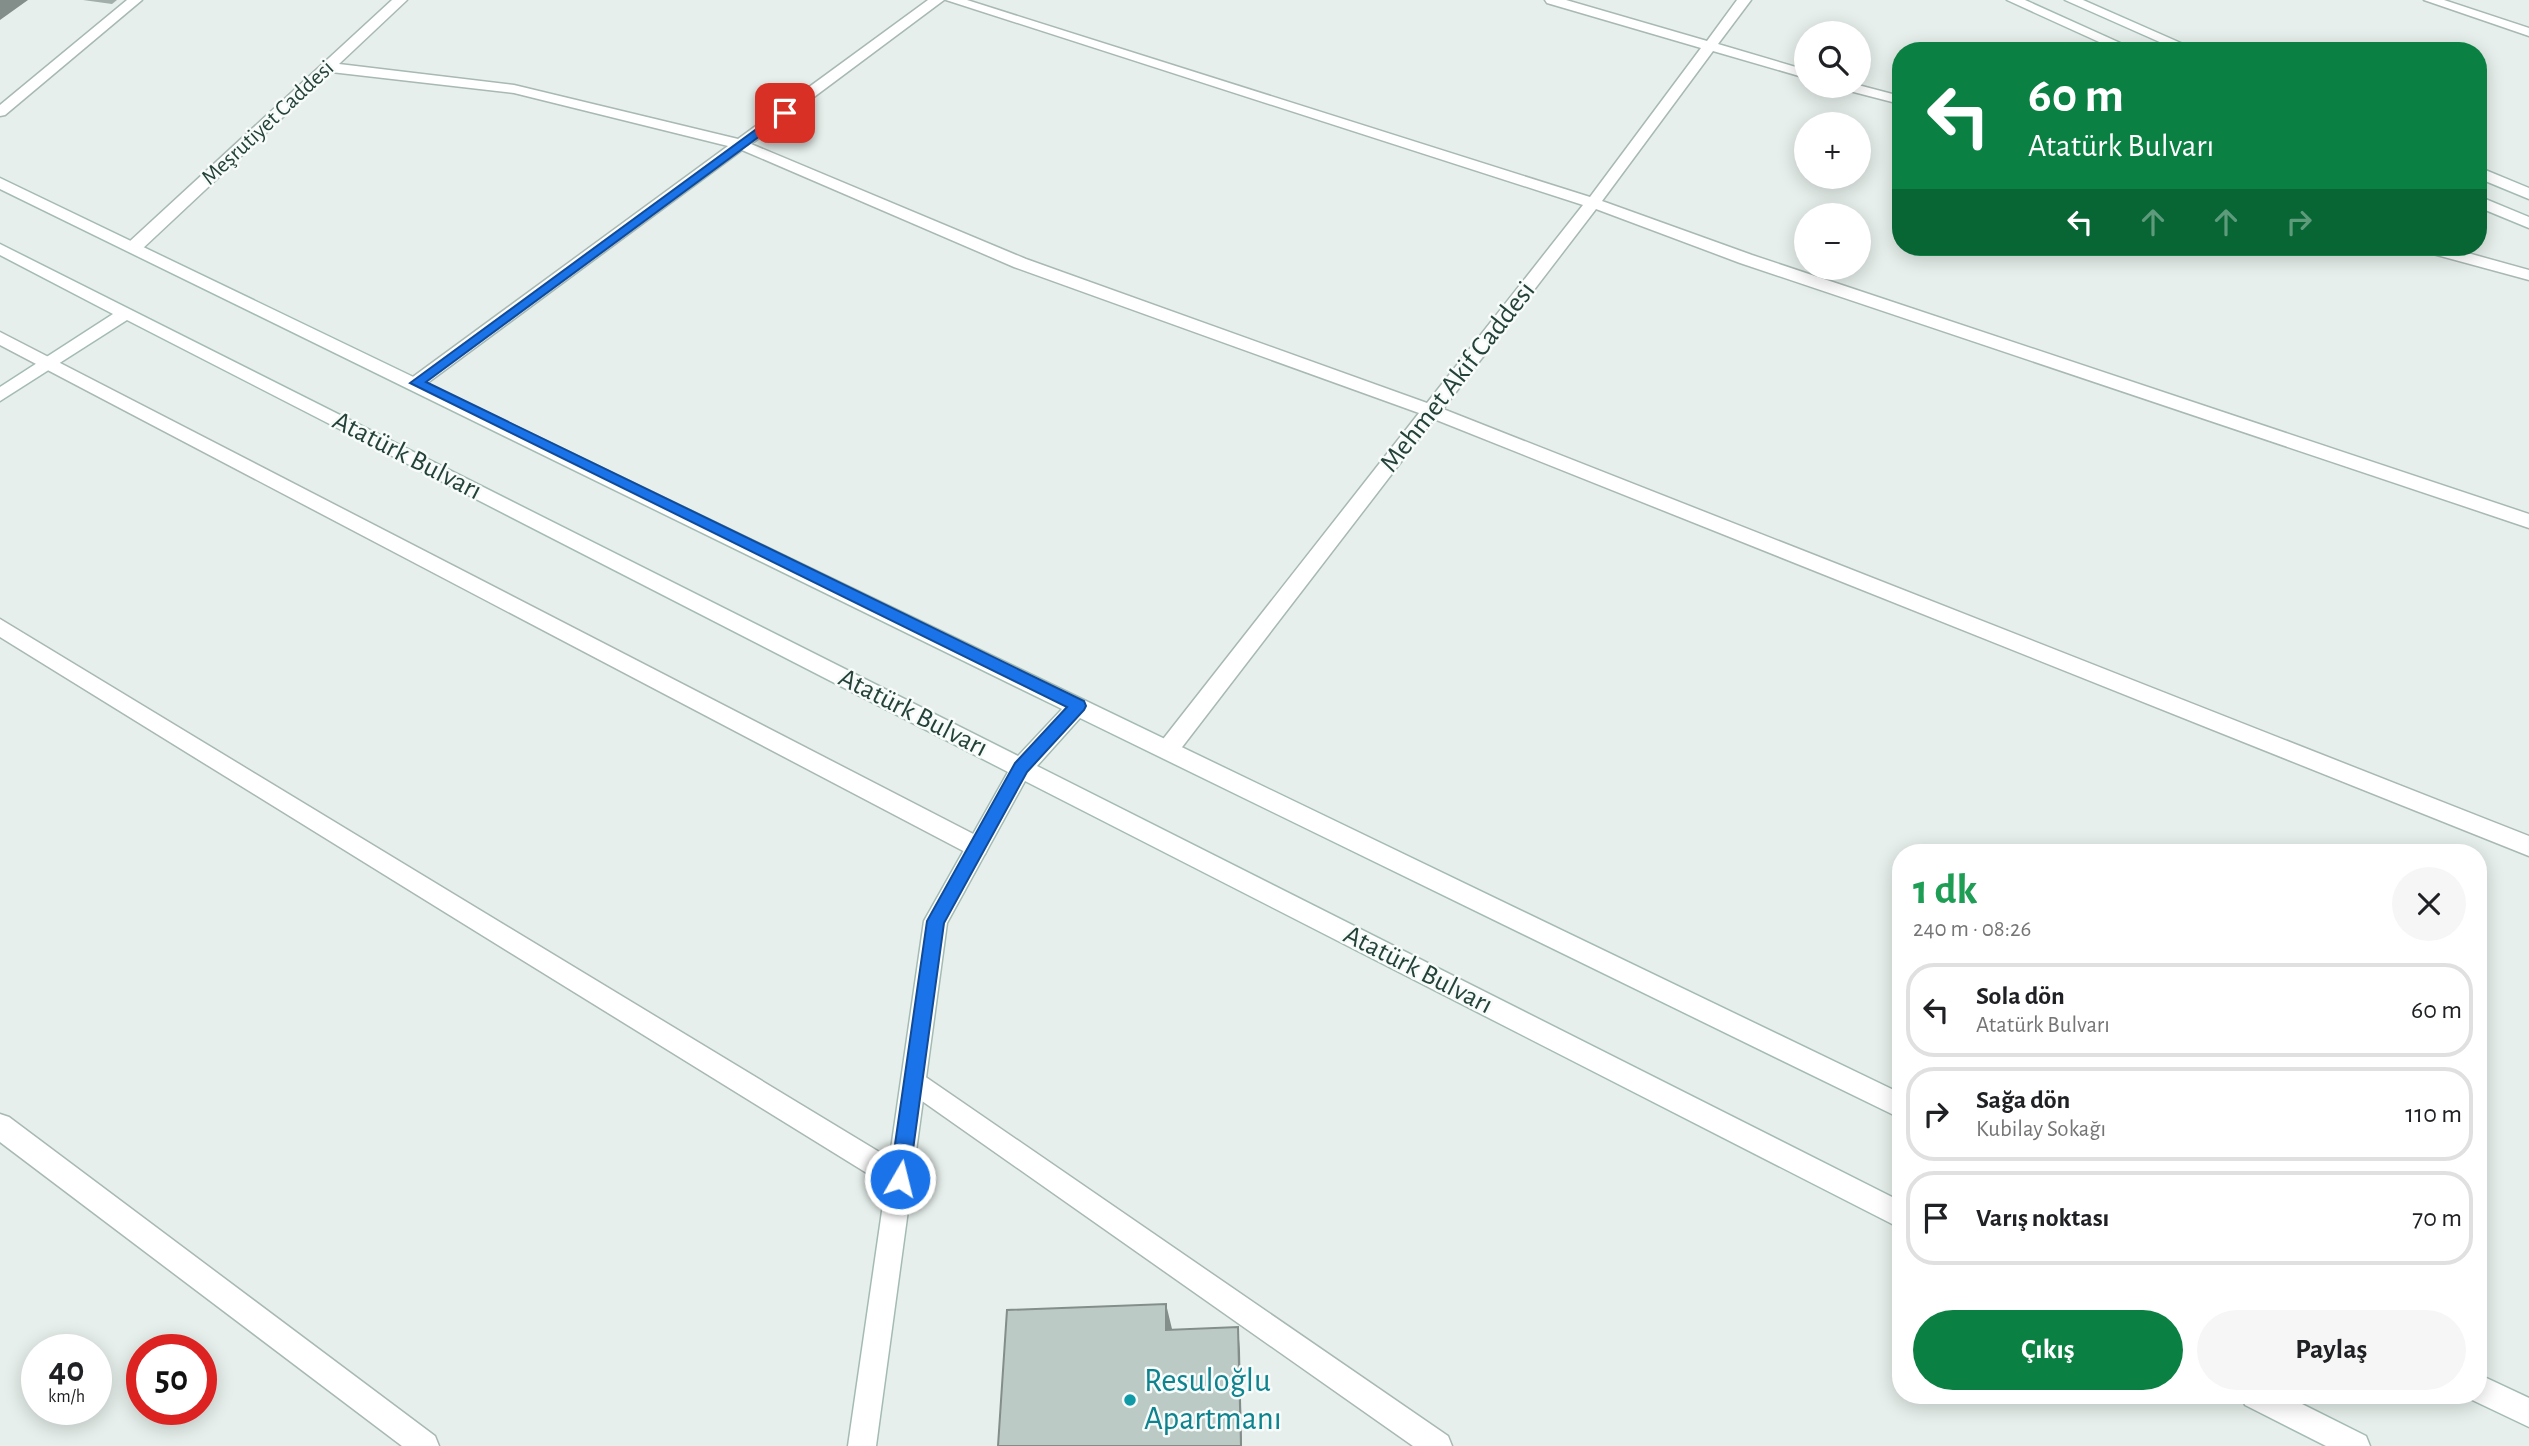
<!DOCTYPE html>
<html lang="tr">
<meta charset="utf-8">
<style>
:root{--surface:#fff;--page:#f6f6f6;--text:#202124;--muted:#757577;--line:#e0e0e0;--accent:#0b8043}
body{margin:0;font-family:"Alegreya Sans",sans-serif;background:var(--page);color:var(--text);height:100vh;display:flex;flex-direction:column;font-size:26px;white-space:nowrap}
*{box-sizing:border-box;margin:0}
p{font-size:23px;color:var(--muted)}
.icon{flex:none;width:38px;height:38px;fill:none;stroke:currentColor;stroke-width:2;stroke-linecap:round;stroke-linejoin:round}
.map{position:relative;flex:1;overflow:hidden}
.sheet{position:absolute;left:1892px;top:844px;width:595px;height:560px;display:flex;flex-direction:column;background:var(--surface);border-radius:28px;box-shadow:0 4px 18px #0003}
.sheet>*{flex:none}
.banner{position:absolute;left:1892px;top:42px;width:595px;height:214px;border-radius:28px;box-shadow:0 4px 18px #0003;background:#0b8043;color:#fff;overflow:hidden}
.tools{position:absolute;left:1794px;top:21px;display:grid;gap:14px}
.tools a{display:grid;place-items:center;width:77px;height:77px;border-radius:50%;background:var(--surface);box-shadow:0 4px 18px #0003;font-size:35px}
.speed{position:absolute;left:21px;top:1334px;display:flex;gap:14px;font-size:35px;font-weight:700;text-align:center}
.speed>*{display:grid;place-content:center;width:91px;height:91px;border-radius:50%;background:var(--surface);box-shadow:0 4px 18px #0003;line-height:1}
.speed small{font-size:18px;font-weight:400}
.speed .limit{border:10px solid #d22;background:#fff;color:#111}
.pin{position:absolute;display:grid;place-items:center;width:60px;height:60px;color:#fff;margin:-30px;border-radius:14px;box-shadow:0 4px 10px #0006}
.me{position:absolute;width:77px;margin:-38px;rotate:8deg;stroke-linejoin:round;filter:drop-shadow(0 0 5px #0008)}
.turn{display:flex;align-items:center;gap:24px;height:147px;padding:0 21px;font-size:32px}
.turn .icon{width:91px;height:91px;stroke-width:2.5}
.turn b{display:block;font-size:49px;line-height:60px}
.lanes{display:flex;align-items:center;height:66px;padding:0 21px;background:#0003;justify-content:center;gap:35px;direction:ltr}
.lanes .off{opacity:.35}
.round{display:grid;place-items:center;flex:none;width:74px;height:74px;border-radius:37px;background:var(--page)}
.headline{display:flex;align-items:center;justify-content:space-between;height:119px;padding:0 21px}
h1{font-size:42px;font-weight:600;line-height:52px;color:#1e9e55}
.button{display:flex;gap:14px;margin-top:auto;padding:14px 21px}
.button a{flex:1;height:80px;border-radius:42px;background:var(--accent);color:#fff;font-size:28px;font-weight:600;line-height:80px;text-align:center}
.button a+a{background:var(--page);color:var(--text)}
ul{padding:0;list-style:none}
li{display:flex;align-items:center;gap:21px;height:94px;margin:0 14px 10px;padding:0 7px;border:4px solid var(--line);border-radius:28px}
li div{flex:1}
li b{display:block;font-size:26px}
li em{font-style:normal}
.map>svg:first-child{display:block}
</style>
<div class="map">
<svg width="2529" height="1446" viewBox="0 0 2529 1446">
<rect width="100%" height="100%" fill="#e6efeb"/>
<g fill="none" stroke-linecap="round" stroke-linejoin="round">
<defs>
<path id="street" d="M127,0H142L5,115L0,116V105Z
M392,0H407L339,64L514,85L738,139L928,0H944L751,144L1026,259L1427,403L1583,205L946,0H967L1590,197L1701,48L1547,3L1545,0H1566L1707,41L1737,0H1751L1718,44L1806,70V78L1713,51L1602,201L1752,255L2529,514V528L1740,263L1596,209L1443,409L2529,836V856L1434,419L1176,755L1168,758L1160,755L1157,749L1160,743L1419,413L1014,267L742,150L422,387H410L407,383L410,379L728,146L514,93L331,72L141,250H129L127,246L129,242Z
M2424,0H2444L2529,28V36Z
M1858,85L1900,96V104L1842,89L1840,86Z
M2420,247H2446L2529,270V280L2422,251Z
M0,332L985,840L988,847L985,854L977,857L969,854L0,345Z
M0,619L909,1170L913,1179L909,1188L900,1192L891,1188L0,637Z
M914,1069L1448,1436L1452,1446H1413L905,1089L902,1081L905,1073Z
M0,1114L9,1117L435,1436L439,1446H402L0,1142Z"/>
<path id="secondary" d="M2007,0H2025L2138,51H2119Z
M2065,0H2083L2199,51H2180Z
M2478,167L2529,188V199L2478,178Z
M0,178L1900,1093V1118L1080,718L1037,766L1900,1201V1228L1025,781L947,923L876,1446H848L924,921L1008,772L127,320L0,401V387L113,314L0,255V244L1018,756L1062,709L0,189Z
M2478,196L2529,217V228L2478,207Z
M2478,1374L2529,1398V1427L2468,1398L2467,1395H2478Z
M2241,1395H2284L2366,1436L2370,1446H2326L2245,1405Z"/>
</defs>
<use href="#street" stroke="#a8b8b2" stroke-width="3"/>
<use href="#secondary" stroke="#a4bbb3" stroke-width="3"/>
<use href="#street" fill="#fff" fill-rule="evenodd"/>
<use href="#secondary" fill="#fff" fill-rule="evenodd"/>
</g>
<path fill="#a1aea9" d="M83,0H117L112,4Z"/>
<path fill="#838d89" d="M0,0H28L0,20Z
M1166,1304L1172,1329V1353L1166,1330Z
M1238,1327L1240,1351L1242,1446H1241Z"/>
<path fill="#bbcac4" stroke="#838d89" stroke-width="2" d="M1166,1304V1330L1238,1327L1241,1446H998L1007,1310Z"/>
<path fill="#1a73e8" stroke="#114b97" stroke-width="2" d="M781,111L791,113L426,382L1084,701L1086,706L1084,710L1027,772L944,923L909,1179L907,1186L900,1188L893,1186L890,1179L927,921L1015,763L1067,707L410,383Z"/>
<circle fill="#0f9aa8" stroke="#f7fbf9" stroke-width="2.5" cx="1130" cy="1400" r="7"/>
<g text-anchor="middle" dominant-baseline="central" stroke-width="5" stroke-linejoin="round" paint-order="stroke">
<g font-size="23" fill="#24423a" stroke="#f7fbf9">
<text transform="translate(268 123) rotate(-43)">Meşrutiyet Caddesi</text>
</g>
<g font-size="28" fill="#24423a" stroke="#f7fbf9">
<text transform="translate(1458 377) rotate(-52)">Mehmet Akif Caddesi</text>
<text transform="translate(407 456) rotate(27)">Atatürk Bulvarı</text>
<text transform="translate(913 713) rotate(27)">Atatürk Bulvarı</text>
<text transform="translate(1418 970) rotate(27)">Atatürk Bulvarı</text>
</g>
<g font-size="33" fill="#0d838f" stroke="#f7fbf9" text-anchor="start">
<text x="1144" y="1381">Resuloğlu<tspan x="1144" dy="38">Apartmanı</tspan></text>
</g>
</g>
</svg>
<div class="tools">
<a><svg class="icon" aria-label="search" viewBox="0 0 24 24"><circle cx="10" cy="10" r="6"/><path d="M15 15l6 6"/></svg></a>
<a>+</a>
<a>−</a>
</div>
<div class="speed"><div>40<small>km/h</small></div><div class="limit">50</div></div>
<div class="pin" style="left:785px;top:113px;background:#d93025"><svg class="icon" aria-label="arrive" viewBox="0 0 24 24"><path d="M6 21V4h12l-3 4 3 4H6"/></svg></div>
<svg class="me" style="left:900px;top:1179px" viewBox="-20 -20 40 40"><circle r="17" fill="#1a73e8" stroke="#fff" stroke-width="3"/><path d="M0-11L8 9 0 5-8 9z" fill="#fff"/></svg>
<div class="banner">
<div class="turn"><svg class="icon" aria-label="left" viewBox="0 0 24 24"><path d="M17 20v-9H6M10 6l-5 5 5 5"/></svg><div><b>60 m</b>Atatürk Bulvarı</div></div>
<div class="lanes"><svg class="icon" aria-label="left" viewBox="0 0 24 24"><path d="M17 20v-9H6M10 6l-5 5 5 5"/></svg><svg class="icon off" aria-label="ahead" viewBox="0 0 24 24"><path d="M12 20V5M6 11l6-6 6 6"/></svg><svg class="icon off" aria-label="ahead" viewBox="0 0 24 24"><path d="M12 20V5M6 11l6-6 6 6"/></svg><svg class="icon off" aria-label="right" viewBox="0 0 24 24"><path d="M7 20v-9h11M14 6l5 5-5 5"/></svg></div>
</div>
<section class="sheet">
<div class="headline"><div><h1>1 dk</h1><p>240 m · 08:26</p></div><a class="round"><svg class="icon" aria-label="close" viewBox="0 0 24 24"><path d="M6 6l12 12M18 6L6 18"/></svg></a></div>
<ul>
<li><svg class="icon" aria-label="left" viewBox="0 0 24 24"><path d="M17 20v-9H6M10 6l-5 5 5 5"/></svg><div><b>Sola dön</b><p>Atatürk Bulvarı</p></div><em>60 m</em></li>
<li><svg class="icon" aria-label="right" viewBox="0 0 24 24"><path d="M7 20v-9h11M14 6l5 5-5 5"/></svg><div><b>Sağa dön</b><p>Kubilay Sokağı</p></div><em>110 m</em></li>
<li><svg class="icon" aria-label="arrive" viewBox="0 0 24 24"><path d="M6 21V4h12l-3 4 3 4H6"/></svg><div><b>Varış noktası</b></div><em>70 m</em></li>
</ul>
<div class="button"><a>Çıkış</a><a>Paylaş</a></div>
</section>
</div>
